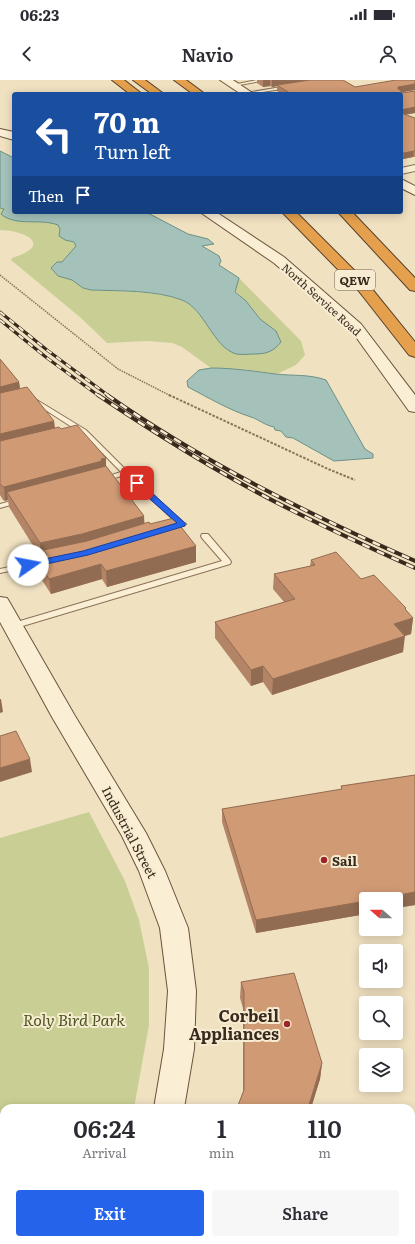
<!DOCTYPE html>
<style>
:root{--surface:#fff;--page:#f7f7f7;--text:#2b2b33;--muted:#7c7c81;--accent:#2563eb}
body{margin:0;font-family:Literata,serif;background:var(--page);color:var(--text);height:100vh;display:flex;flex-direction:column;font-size:15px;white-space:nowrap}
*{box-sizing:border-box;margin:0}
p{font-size:13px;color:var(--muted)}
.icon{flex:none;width:22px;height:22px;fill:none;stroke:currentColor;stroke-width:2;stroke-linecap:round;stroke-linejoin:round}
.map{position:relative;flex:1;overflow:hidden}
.details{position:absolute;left:0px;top:1024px;width:415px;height:140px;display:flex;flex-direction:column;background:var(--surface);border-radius:12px 12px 0 0;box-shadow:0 2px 10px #0003}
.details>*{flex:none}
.guide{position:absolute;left:12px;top:12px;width:391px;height:122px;border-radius:4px;box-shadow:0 2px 10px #0003;background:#1a4fa0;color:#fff;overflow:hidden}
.needle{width:26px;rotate:290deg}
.tools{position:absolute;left:359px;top:812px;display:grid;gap:8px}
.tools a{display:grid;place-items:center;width:44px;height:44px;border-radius:4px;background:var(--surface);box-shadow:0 2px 10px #0003;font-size:20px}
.pin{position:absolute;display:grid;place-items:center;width:34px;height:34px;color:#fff;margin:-17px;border-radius:8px;box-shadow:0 2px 6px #0006}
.me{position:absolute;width:44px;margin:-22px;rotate:78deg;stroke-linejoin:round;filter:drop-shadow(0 0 3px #0008)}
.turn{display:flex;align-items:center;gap:14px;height:84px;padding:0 16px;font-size:18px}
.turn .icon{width:52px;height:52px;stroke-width:2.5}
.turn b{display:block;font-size:28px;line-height:34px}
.then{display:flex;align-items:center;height:38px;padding:0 16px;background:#0003;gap:8px;font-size:15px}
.eta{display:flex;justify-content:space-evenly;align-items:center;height:68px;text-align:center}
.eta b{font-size:24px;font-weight:600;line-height:28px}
.action{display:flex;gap:8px;margin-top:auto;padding:8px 16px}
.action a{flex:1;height:46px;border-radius:4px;background:var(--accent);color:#fff;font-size:16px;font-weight:600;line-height:46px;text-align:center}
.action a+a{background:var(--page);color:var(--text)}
.status{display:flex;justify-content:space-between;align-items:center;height:28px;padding:0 20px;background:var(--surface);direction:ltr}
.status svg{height:11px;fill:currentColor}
header{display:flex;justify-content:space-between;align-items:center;height:52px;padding:0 16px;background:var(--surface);font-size:18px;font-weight:600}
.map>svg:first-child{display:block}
</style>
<div class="status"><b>06:23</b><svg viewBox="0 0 49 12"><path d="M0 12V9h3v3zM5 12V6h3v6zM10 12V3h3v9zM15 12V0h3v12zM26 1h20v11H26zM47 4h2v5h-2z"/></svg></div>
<header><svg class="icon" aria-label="back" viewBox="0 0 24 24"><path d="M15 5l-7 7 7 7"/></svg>Navio<svg class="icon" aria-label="person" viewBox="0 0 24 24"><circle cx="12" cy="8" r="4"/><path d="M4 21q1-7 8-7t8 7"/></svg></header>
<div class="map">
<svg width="415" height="1164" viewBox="0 0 415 1164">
<rect width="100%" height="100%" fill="#f0e1c1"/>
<path fill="#c9cf94" d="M0,128L4,129L1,134L50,141L58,145L65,160L74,162L76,166L62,182L51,188L58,196L72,200L83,208L91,210C114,211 175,211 192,226C195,229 198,233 200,236L281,262L276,252L260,239L246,221L235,211L239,198L301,261L305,275L296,285L277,294L243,289L211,288L182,267L172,263L147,261L107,263L81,238L11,180L12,178C53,165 27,151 0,150Z
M89,732L125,801L139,840L149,888V945L134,1028H4V1160H78L75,1164H0V758Z"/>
<path fill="#a4c2b9" stroke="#6a9187" d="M0,71L14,78V132H146L188,154L208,159L214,164L202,166L219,176L221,181L219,185L239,198L235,212L246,221L260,239L276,251L281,262C273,272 266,274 254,274C249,274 241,275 236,274C212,266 205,229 182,220C156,210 119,211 91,210L83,208L72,200L58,196L51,188L57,182H62L76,166L74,162L65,160L59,156L60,149L58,145C40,138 16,147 1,134L4,129L0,128Z
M211,288C232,288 254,291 275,294C293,296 309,294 326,300L365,369L373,374V378L334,381L293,358L286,357L281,351L275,350L274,347C264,345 258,339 251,337C229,330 209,318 188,307L187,301L199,290Z"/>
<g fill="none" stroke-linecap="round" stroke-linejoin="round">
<defs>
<path id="lane" d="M257,0H266L234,6L232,5Z
M287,6L288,8L249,14L246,13Z
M32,317L86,350L128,392L184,443L186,444L184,445L169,450L165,448L167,447L177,443L125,395L104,401L102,400V398L121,392L83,353L70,355V353L78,351L30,320L29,319Z
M19,419L21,420L22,421L21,422L0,428V424Z
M202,454H208L230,480L231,482L230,484L16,548H13L9,546L10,544L222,481L202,458L201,456Z
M46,479L50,481L49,483L0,493V489Z"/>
<path id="street" d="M415,85V91L401,94V88Z"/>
<path id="secondary" d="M220,0H233L254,14H241Z
M0,49L14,52V60L0,56Z
M401,99L415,106V115L401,108Z
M200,132H216L284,177L361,244L415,315V332L409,331L351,250L274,183Z
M0,517L7,518L10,523L75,636L146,753L165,791L188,848L196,911L194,969L184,1028H154L164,969L168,911L160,848L139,791L122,756L52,637L0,542Z
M104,1160H138L136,1164H102Z"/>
<path id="highway" d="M112,0H124L142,14H130Z
M133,0H145L164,14H152Z
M174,0H186L205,14H193Z
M282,132H296L368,204L415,262V277L409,275L358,210Z
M338,132H352L415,198V211L410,210Z"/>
</defs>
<use href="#lane" stroke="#8b7257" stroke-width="2"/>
<use href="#street" stroke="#8b7257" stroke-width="2"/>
<use href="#secondary" stroke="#6c533b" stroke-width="2"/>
<use href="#highway" stroke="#58402c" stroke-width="2"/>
<path stroke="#8b7257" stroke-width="1.5" stroke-dasharray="1.5 1" stroke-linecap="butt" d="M0,195L118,289L171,316"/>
<path stroke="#8b7257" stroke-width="2" stroke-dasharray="2.5 1.5" stroke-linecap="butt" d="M169,315L328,389L355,400"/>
<use href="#lane" fill="#faefd5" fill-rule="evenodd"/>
<use href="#street" fill="#faefd5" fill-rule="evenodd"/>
<use href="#secondary" fill="#faefd5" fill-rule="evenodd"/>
<use href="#highway" fill="#e4a04d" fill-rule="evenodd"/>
<defs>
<path id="rail-far1" d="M0,232L47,270L109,316
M0,240L47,278L99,316"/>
<path id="rail" d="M98,315C147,348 198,380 251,409C304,438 359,463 415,488
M107,315C203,382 308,434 415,481"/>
</defs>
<use href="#rail-far1" stroke="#392a1d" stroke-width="3"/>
<use href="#rail" stroke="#392a1d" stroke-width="4"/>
<use href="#rail-far1" stroke="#f7ecd1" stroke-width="2" stroke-dasharray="6" stroke-linecap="butt"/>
<use href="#rail" stroke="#f7ecd1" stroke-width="2.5" stroke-dasharray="8" stroke-linecap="butt"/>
</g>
<path fill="#b38465" d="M257,0H343L355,7L415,0V10L401,12L402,13L415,11V33L405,35L415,38V77H413L403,79L401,78V14H282L277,11V6L272,7L270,6L263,7L257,3Z
M0,279L19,302L20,309L54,341L55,348L61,349L106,378V386L144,436V443L150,444L196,466V482L107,507L102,499L51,514L38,494L36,478L40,477L9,427L8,420L5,421L3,420L0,415Z
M311,480L361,499L406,528V530L413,538L411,554L404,556L403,572L272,615L263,602L251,606L215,558V542L284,522L273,509L274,494L310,486Z
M415,695V825L396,828V819H366V834L256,853L222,742V729L341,710V706Z
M241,902L322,983L320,999L311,1028H237L243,1012V928L240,918Z"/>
<path fill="#926c52" d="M263,0H270V6L263,7Z
M272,0H320L277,5V6L272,7Z
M415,4V10L398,13L397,14L398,7Z
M415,27V33L401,35V30Z
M414,71L413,77L403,79L404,73Z
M19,302L21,316L0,320V307Z
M54,341L55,354L0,368V354Z
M106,378V392L7,412L8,420L5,421L4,407Z
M144,436L145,451L47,475L44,470L45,478L41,479L40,463Z
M196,466V482L107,507L106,491Z
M101,484L102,499L51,514L49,499Z
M406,528L405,540L413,538L411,554L392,560L394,544L405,529Z
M405,556L403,572L272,615L273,599Z
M263,586V602L251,606V590Z
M0,619H1L3,632L0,633Z
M30,679L32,692L0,702V688Z
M415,812V825L396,828V819H377Z
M366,821V834L256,853V840Z
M322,983L320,999L311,1028H308Z"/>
<path fill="#d09a75" stroke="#926c52" d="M310,0H343L355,7L396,0H415V4L398,7V9L400,10L402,13L415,11V27L401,30V14H291L277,5Z
M401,33L415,38V71H414L404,73L401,72Z
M0,279L19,302L0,307Z
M27,307L54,341L0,354V313Z
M77,345L106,378L101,379L102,381L4,407L2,406L0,404V361L59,347L61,349Z
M106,386L144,436L82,454L40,463L7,412Z
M174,438L196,466L106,491L101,484L49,499L36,478L47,475L44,470L87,461L149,442L150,444Z
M336,472L361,499L374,495L406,528L405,529L413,538L394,544L405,556L273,599L263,586L251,590L215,542L295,519L274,494L315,485L311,480Z
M16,651L30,679L0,688V656Z
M415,695V812L377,819H366V821L256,840L222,729L342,709L341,706Z
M294,893L322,983L308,1028H237L244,1010V912L241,902Z"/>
<path fill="#2563eb" stroke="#184099" d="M137,401L140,402L185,443V446L88,475L28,488L25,487L24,485L25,483L83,471L177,443L134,405L133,403Z"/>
<g fill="#9d2427" stroke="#f7ecd1" stroke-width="1.5">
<circle cx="324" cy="780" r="4"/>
<circle cx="287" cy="944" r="4"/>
</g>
<g text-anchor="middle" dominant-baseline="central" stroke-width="4" stroke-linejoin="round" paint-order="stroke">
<g font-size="11" fill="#392a1d" stroke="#f7ecd1">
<text transform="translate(322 219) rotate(42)">North Service Road</text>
</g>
<rect fill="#f7ecd1" stroke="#726453" stroke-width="1" x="335" y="190" width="40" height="20" rx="3"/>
<g font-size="12" font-weight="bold" fill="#392a1d">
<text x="355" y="200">QEW</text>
</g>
<g font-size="13" fill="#392a1d" stroke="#f7ecd1">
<text transform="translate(130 752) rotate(62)">Industrial Street</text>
</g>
<g font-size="13" font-weight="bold" fill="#392a1d" stroke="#f7ecd1" text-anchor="start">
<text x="332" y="780">Sail</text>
</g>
<g font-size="16" font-weight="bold" fill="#392a1d" stroke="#f7ecd1" text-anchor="end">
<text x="279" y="935">Corbeil<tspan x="279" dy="18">Appliances</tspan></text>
</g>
<g font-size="16" font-style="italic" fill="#4a5722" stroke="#f7ecd1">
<text x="74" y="939">Roly Bird Park</text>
</g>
</g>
</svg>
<div class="tools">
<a><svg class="needle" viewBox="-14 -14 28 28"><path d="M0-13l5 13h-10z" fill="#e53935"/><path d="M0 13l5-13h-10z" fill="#7c7c81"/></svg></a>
<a><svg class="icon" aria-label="sound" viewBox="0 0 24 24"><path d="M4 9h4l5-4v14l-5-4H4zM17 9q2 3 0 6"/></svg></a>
<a><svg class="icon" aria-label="search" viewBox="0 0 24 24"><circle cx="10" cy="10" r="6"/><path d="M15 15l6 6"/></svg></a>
<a><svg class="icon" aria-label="layers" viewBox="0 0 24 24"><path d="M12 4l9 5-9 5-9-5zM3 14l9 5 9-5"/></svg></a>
</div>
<div class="pin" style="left:137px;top:403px;background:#d93025"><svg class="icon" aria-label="arrive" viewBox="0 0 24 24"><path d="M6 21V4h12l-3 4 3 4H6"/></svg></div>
<svg class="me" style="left:28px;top:485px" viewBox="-20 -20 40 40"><circle r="19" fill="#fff"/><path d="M0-13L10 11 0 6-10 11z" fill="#2563eb"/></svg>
<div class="guide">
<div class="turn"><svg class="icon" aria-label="left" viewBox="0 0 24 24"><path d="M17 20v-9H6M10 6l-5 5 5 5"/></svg><div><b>70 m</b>Turn left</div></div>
<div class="then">Then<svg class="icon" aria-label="arrive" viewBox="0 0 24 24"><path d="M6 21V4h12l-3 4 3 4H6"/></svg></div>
</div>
<section class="details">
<div class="eta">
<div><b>06:24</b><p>Arrival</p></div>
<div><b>1</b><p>min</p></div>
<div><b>110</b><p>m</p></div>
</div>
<div class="action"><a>Exit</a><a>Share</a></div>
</section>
</div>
